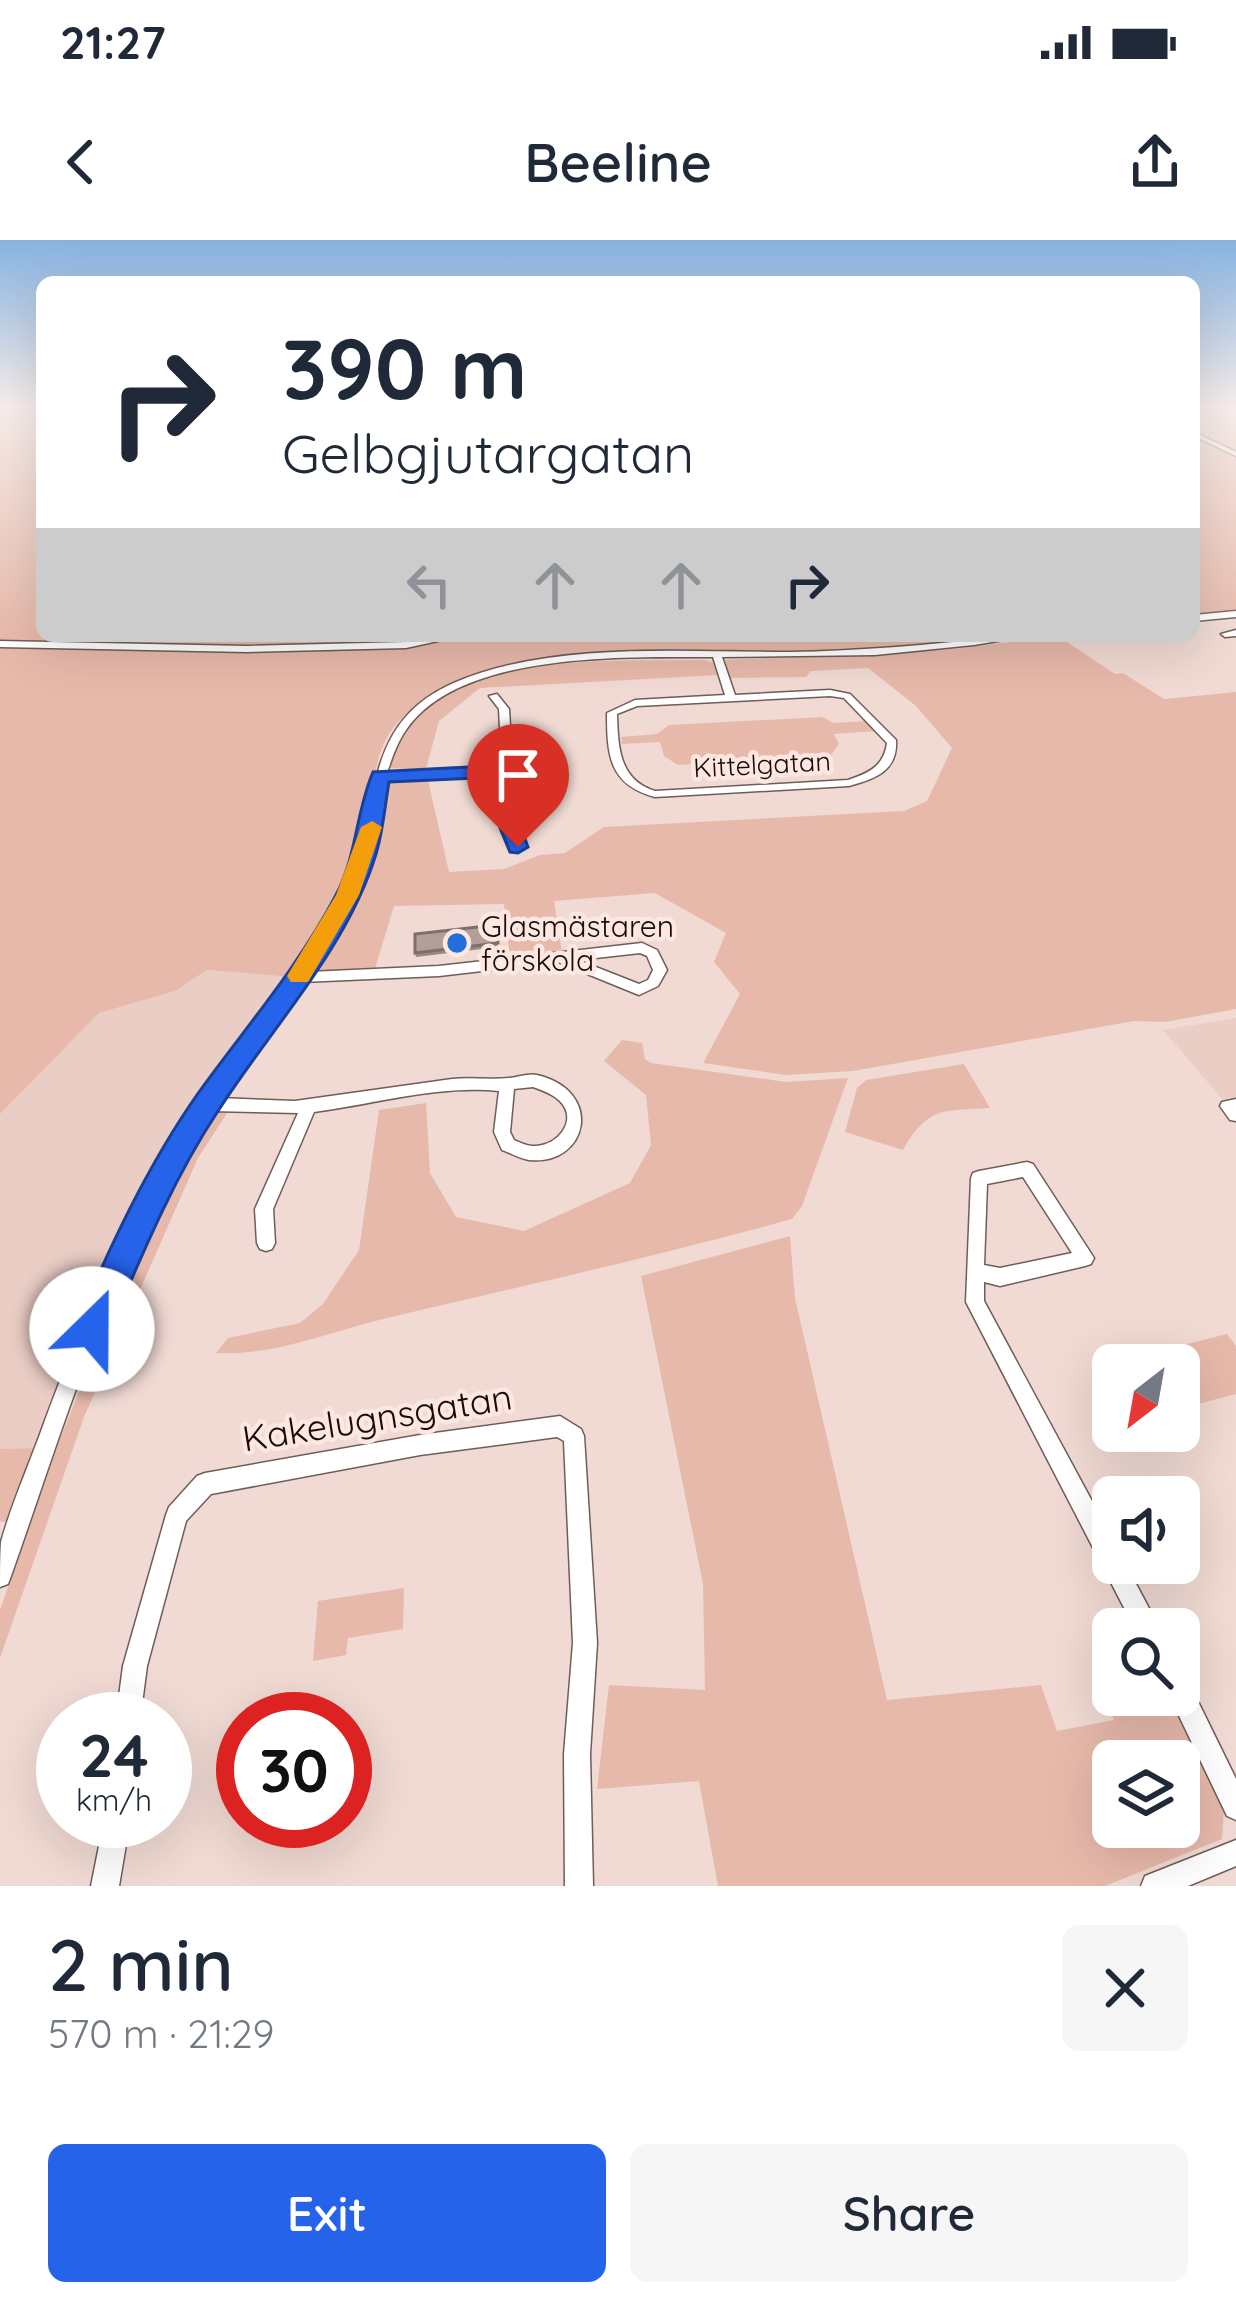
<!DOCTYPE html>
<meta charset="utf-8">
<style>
:root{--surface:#fff;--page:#f6f6f7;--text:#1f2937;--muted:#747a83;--accent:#2563eb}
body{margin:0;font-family:Quicksand,sans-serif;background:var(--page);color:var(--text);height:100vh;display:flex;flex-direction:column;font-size:45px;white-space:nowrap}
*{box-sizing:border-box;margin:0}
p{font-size:39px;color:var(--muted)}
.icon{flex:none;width:66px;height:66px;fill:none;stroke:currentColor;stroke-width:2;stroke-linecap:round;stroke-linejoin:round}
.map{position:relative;height:1646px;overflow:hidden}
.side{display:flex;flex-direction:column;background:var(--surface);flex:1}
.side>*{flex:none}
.top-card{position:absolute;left:36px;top:36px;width:1164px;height:366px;border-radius:18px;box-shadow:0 12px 48px #0002;background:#fff;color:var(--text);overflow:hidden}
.needle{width:78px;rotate:211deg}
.tools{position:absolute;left:1092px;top:1104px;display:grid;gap:24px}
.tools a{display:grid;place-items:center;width:108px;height:108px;border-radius:18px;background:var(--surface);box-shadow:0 12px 48px #0002;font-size:60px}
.speed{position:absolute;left:36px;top:1452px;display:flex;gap:24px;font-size:60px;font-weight:700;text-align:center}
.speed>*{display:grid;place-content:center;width:156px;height:156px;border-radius:50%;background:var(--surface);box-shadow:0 12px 48px #0002;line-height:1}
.speed small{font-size:30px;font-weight:400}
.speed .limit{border:18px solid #d22;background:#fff;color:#111}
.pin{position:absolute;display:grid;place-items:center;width:102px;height:102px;color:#fff;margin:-123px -51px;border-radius:50% 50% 50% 0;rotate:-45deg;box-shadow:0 0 12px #0007}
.pin .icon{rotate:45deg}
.me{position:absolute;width:132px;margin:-66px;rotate:23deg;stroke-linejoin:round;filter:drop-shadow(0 0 9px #0008)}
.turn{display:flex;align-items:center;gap:42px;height:252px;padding:0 48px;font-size:54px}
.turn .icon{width:156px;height:156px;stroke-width:2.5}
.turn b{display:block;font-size:84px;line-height:102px}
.lanes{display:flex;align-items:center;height:114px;padding:0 48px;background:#0003;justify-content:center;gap:60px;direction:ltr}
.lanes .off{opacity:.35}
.round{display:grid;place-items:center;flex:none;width:126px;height:126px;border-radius:18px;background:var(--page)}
.overview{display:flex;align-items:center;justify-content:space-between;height:204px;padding:0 48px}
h1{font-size:72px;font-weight:600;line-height:90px}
.button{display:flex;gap:24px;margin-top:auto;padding:24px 48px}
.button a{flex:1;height:138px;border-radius:18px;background:var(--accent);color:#fff;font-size:48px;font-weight:600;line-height:138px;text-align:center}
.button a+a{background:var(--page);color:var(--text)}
.status{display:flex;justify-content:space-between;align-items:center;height:84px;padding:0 60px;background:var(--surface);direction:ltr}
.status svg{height:33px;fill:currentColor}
header{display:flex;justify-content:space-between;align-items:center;height:156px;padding:0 48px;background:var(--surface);font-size:54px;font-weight:600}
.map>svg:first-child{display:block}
</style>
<div class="status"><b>21:27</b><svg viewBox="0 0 49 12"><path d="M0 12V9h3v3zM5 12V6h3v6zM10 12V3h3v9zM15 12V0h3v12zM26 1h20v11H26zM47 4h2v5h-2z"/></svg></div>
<header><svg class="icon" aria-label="back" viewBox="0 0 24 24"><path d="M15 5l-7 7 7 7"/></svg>Beeline<svg class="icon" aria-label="share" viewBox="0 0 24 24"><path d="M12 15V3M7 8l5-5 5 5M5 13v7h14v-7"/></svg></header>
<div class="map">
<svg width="1236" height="1646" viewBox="0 0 1236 1646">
<rect width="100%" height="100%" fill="#f0dad3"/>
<path fill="#eacdc4" d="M207,730L292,737L200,861L37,1208L0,1209V874L99,773L175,751Z
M1236,778V858L1223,860L1163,790Z"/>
<path fill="#e7b9aa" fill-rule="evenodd" d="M0,168H42V396H997C940,403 882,410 824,412C713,416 468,393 394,487C369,519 375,563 364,600C348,651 320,693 292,737L207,730L175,751L99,773L0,874Z
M1194,168H1236V372L1194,375Z
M1058,396L1115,434L1123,433L1164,459L1236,452V769L1165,782L1134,781L853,831L786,835L703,823L740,754L714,722L726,693L655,653L554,661L562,713L510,717L504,664L394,666L374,732L320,733L314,728L358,655L380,584L386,542L427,536L449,632L504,629L540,615L565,613L604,587L904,571L927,561L952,508L916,466L868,428L811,431L806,437L729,438L725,420L955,409Z
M705,420L713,423L717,435L480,448L439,481L426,529L386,528C417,406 607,422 705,420Z
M822,477L834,483L867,481L876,491L834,494L839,504L831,515L678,525L664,516L660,502L622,504L621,497L657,494L669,485Z
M622,800L642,803L645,819L651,823L786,842L848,838L802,966L792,979C658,1016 523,1046 387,1078C329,1092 275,1116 216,1113L228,1098L300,1083L323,1064L359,1010L379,870L426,863L430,933L456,977L524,991L630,943L651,905L646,855L604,821Z
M964,824L990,868C943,871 928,866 903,910L845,892L857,848L866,840Z
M229,870L198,918L84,1177L0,1418V1370L58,1204L144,990L206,879L216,871Z
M790,996L795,1058L887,1460L1041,1445L1057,1491L1114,1480L1098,1434L1113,1430V1455H1167L1224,1568L1222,1599L1105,1646H718L699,1541L597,1549L609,1445L705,1450L703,1344L641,1036ZM1113,1521H1179V1587H1113Z
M1227,1094L1236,1106V1154L1198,1164L1179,1135V1125H1172L1163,1110Z
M37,1208L9,1283L0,1281V1209Z
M404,1348L403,1389L348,1398L346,1415L313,1421L318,1361Z"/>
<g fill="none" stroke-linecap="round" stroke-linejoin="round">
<defs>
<path id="street" d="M1194,168H1201L1194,170Z
M1194,192L1236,212V216L1194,196Z
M1236,371V377L1194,381V375Z
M1236,390V396L1225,397L1221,394Z
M442,396H461L406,408L247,412L0,407V401L247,406L406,402Z
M1004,396H1028L974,405L875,415L722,417L735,455L830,450L850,454L896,500C898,531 875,539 849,546L655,557C609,545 607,515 607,473L635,460L725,455L713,417C627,417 460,411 406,490C397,503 392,518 387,533L502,528L499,469L489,456L497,454L509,469L516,588L523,607L521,610H513L504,588L502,534L385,539L367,621L355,652L309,732L439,726L642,703L657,710L667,730L658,746L639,755L558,722L439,736L302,742L219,858L295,861L452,839C471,837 490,840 509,838C519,837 528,833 537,835C605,851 588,926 529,920C520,919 511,913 502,910L494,892L499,851C438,845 375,864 314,872L273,969L275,1003L272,1009L266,1011L260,1009L257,1003L255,969L298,873L211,871C175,928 142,988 115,1050C75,1143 45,1240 11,1336L8,1344L0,1347C0,1333 0,1316 1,1302C11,1265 31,1220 44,1183C86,1069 135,959 202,857C244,795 296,738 332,672C341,656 349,640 355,622C380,548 369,479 456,442C552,401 684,412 788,412C860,411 932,405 1004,396ZM830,456L844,458L887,503C884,526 869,533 848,540L655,551C619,540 618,507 617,474L637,466ZM640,713L647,716L653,730L648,740L639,744L578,720ZM533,847C544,851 559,856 565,868C573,884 558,902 542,905C532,908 523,904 514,900L510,892L514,849Z
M1236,859V881L1230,880L1220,866L1222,862Z
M1027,922L1033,924L1094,1018L1091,1024L1085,1026L1000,1046L984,1042V1061L1113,1300V1323H1125L1160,1389H1135L966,1062L971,938L973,933L979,931ZM1023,937L1072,1013L1000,1028L984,1025L987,944Z
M560,1176L581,1189L584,1196L597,1403L590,1514L593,1646H565L564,1514L573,1403L564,1201L557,1197L420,1215L211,1254L186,1281L147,1426L140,1479H116L123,1426L166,1275L169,1267L197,1236L205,1233L420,1195Z
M1179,1438L1188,1441L1236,1539V1580L1227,1576L1169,1455H1179Z
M104,1581H130L119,1646H91Z
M1236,1600V1626L1188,1646H1141L1145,1636Z"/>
</defs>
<use href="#street" stroke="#6f5d57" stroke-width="3"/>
<use href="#street" fill="#fff" fill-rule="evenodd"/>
</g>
<path fill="#9a8983" d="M496,685L498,707L416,717L415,713Z"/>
<path fill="#b39f98" stroke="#7d6f6a" stroke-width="3" d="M496,685L498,703L415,713V694Z"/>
<linearGradient id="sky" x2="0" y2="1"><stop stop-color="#87b2e0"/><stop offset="0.42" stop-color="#f8eeeb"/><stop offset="1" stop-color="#f8eeeb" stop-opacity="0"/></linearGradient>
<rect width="1236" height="398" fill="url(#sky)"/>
<path fill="#2563eb" stroke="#184099" stroke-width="3" d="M507,525L517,531L521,588L528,607L518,613L510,612L500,588L498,537L389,542C385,565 383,591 376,614C347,709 271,788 218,871C171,942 139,1022 105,1101L92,1106L80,1101L75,1089C109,1008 148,924 199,852C246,787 299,726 336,655C357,615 356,571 373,532Z"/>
<path fill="#f59e0b" d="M372,581L382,587L359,655L308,742H291L287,736L336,655L361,587Z"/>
<circle fill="#236fda" stroke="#fde7e0" stroke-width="4.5" cx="457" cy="703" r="12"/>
<g text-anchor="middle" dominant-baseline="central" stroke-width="9" stroke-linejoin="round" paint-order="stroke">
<g font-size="27" fill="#140d0b" stroke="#fde7e0">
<text transform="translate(762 524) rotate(-3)">Kittelgatan</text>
</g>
<g font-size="30" fill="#140d0b" stroke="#fde7e0" text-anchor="start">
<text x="481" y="686">Glasmästaren<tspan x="481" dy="34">förskola</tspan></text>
</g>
<g font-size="36" fill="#140d0b" stroke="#fde7e0">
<text transform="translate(377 1177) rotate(-9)">Kakelugnsgatan</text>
</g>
</g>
</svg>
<div class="tools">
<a><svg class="needle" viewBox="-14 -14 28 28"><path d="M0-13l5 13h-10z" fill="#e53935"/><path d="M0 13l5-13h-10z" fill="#747a83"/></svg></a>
<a><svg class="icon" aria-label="sound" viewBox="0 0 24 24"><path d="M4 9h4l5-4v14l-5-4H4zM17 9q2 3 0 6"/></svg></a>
<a><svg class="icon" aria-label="search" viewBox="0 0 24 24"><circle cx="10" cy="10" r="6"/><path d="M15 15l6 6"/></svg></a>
<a><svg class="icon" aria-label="layers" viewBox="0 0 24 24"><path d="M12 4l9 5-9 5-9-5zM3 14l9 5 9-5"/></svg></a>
</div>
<div class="speed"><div>24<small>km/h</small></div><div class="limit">30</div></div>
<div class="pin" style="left:518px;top:607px;background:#d93025"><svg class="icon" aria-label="arrive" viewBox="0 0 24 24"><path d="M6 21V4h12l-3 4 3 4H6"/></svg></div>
<svg class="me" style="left:92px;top:1089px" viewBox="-20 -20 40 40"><circle r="19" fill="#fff"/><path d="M0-13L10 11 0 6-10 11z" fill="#2563eb"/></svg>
<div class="top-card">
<div class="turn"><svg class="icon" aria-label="right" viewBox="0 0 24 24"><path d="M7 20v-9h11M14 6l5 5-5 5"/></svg><div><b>390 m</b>Gelbgjutargatan</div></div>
<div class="lanes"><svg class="icon off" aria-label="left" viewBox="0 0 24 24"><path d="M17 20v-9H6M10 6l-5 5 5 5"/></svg><svg class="icon off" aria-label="ahead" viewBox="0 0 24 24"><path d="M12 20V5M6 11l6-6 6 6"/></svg><svg class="icon off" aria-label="ahead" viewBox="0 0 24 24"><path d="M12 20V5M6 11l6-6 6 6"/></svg><svg class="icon" aria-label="right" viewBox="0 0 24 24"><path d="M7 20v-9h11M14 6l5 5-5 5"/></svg></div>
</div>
</div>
<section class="side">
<div class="overview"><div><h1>2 min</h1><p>570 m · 21:29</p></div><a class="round"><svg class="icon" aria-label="close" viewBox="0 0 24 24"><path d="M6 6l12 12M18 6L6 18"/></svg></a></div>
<div class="button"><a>Exit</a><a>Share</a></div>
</section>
